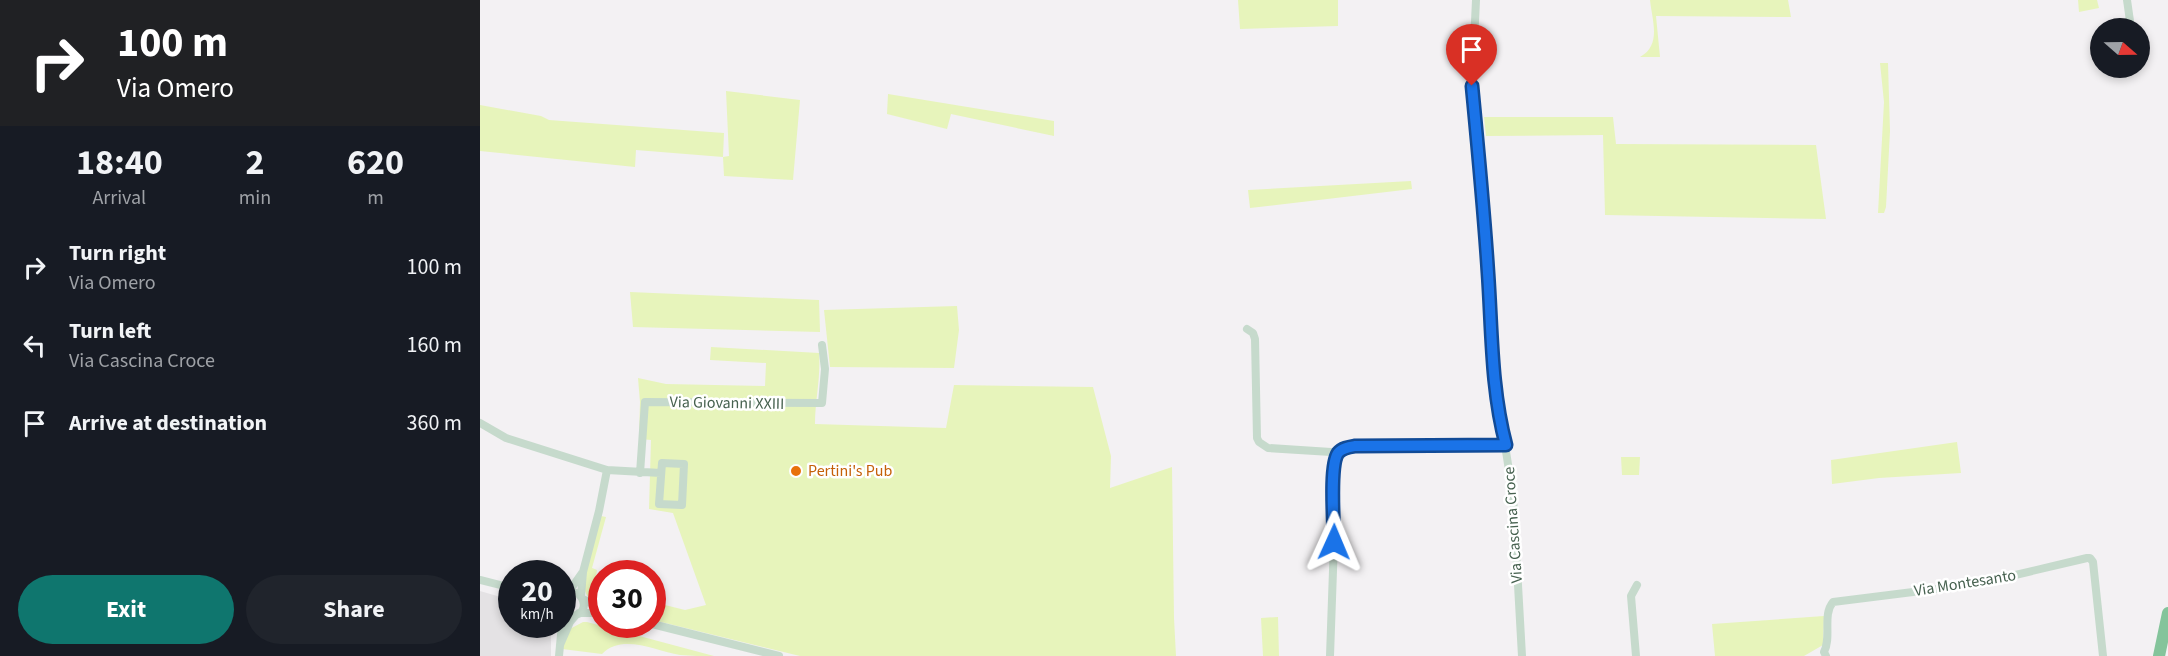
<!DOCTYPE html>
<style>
:root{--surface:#171b24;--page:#20242c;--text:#f1f3f6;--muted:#9ea1a6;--accent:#0f766e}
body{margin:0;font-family:"Source Sans 3",sans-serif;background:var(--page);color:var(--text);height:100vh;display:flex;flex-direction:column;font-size:22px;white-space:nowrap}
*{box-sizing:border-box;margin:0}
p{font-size:20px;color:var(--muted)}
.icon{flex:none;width:33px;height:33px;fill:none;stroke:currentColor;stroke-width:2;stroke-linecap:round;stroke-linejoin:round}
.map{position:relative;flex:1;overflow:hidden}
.panel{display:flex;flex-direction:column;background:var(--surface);width:480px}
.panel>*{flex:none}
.guide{background:#202124;color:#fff;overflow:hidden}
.needle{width:39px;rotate:110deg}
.tools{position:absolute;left:1610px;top:18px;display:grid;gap:12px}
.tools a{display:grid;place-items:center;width:60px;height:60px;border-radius:50%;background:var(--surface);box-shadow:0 3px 9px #0003;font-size:30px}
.speed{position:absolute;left:18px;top:560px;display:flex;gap:12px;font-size:30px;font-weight:700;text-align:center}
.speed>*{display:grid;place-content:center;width:78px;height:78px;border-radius:50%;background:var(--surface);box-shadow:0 3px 9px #0003;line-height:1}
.speed small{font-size:15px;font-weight:400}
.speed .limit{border:9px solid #d22;background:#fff;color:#111}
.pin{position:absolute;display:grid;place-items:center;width:51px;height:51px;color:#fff;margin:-62px -26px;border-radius:50% 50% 50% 0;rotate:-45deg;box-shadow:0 0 6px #0007}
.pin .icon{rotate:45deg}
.me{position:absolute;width:66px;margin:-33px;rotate:1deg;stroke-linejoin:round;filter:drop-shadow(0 0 4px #0008)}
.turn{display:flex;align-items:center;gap:21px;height:126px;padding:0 18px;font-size:27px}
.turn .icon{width:78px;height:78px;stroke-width:2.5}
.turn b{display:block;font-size:42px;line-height:51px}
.eta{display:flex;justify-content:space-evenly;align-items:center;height:102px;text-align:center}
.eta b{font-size:36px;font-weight:700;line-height:42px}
.action{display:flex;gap:12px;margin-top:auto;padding:12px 18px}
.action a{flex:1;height:69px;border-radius:36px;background:var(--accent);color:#fff;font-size:24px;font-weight:700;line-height:69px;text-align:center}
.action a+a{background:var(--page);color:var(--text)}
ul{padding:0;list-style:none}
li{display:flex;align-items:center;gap:18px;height:78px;padding:0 18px}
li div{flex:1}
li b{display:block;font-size:22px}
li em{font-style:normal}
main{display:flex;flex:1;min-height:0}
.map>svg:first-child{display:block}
</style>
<main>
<section class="panel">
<div class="guide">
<div class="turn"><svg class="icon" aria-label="right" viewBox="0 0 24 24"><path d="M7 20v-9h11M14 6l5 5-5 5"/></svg><div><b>100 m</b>Via Omero</div></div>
</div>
<div class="eta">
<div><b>18:40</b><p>Arrival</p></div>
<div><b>2</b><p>min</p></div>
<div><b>620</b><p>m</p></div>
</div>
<ul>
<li><svg class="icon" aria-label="right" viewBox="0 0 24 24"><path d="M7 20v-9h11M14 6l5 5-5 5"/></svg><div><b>Turn right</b><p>Via Omero</p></div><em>100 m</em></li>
<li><svg class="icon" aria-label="left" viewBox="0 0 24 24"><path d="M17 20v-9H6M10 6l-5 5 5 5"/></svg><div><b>Turn left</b><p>Via Cascina Croce</p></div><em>160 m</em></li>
<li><svg class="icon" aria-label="arrive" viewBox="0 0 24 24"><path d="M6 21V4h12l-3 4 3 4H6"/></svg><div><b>Arrive at destination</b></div><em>360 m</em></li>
</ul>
<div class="action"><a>Exit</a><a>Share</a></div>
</section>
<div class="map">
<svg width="1688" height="656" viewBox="0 0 1688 656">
<rect width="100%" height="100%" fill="#f3f1f3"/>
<path fill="#e4e2e4" d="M0,591L31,600L32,624H71V656H0Z"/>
<path fill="#e7f4bb" d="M758,0H858V26L760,29Z
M1170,0H1308L1311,17L1176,16L1180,57H1160C1182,45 1172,20 1170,0Z
M1598,0H1617L1619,8L1599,12Z
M1400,63H1408L1410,131L1406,207L1404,213H1398L1404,102Z
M246,91L320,100L313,180L244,176L243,157L156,150L155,167L0,151V105L61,116L69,120L244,133L243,157L249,156Z
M408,94L574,121V136L471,114L467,129L407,114Z
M1133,117L1136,144L1336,145L1346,219L1125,215L1123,135L1006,136L1004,117Z
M931,181L932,189L770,208L768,190Z
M150,292L339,300L340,332L153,327Z
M477,306L479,330L474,368L350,367L344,310Z
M231,347L339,353C341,377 335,400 335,424L466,428L474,385L613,387L631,456L630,488L692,467L694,618L696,656H320L173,620V602L205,610L226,605L193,513L169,509L171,440L159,439L160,402L158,378L186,384L285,386L286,363L230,360Z
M1477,442L1481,473L1399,478L1352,484L1351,460Z
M1141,457H1160L1159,475H1142Z
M121,516L126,517L112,568L117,570L116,577L121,586V606C109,599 104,596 104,581Z
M1344,616L1343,645L1324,656H1235L1232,624Z
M798,617L799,656H783L781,618Z
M103,622H107L234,656C223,656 211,656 200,655C176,651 142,633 122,654L82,649L88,630Z"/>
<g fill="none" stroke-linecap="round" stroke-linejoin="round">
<path stroke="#c6dacc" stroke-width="8" d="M996,0L992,86L1000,159L1017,394L1033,496L1042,656
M1647,0L1651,28
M767,329L773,333L775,339L777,438L779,442L788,448L851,452L858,454
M0,423L26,438L127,470L181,473
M858,454L864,448L875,446L1026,445
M182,463L204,464L202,505L179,504Z
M160,473L165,402L342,403L345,369L342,345
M0,580L32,588
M88,593L102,573
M101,596L103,572L119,511L127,470
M82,598C99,580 113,610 96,615C90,617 86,614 82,610
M103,599L122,609
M99,613H122
M172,624L299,656
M80,645L90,622L96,615
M79,656L82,624
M850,656L854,542L853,479L858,454
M1156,656L1151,596L1157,585
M1346,656L1344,652C1352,637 1342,615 1353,602L1497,584L1607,558H1610L1613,562L1623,656"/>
<path stroke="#84c49b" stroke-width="12" d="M1679,656L1688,613"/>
</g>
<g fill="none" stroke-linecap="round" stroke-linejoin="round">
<defs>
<path id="route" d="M854,542C854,524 849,466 858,453C862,448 869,447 875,446L1026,445C1011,389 1012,330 1008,273C1004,210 998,149 992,86"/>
</defs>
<use href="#route" stroke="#114b97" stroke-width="15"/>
<use href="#route" stroke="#1a73e8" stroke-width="10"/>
</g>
<circle fill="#e8710a" stroke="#fff" stroke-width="2" cx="316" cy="471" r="6"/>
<g text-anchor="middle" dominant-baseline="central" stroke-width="5" stroke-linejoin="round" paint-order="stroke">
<g font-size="16" fill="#46614f" stroke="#fff">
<text transform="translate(247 403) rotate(1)">Via Giovanni XXIII</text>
<text transform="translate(1033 525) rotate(-94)">Via Cascina Croce</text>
<text transform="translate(1485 583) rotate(-9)">Via Montesanto</text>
</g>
<g font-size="16" fill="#c56008" stroke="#fff" text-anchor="start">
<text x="328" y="471">Pertini's Pub</text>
</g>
</g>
</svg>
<div class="tools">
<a><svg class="needle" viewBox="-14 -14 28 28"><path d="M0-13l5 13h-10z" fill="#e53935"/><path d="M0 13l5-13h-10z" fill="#9ea1a6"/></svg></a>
</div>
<div class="speed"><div>20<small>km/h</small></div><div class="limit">30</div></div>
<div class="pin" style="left:992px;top:86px;background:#d93025"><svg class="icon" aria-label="arrive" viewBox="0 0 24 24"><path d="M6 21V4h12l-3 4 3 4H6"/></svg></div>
<svg class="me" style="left:854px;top:542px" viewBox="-20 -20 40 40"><path d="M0-17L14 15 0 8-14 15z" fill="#1a73e8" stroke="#fff" stroke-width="4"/></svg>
</div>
</main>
